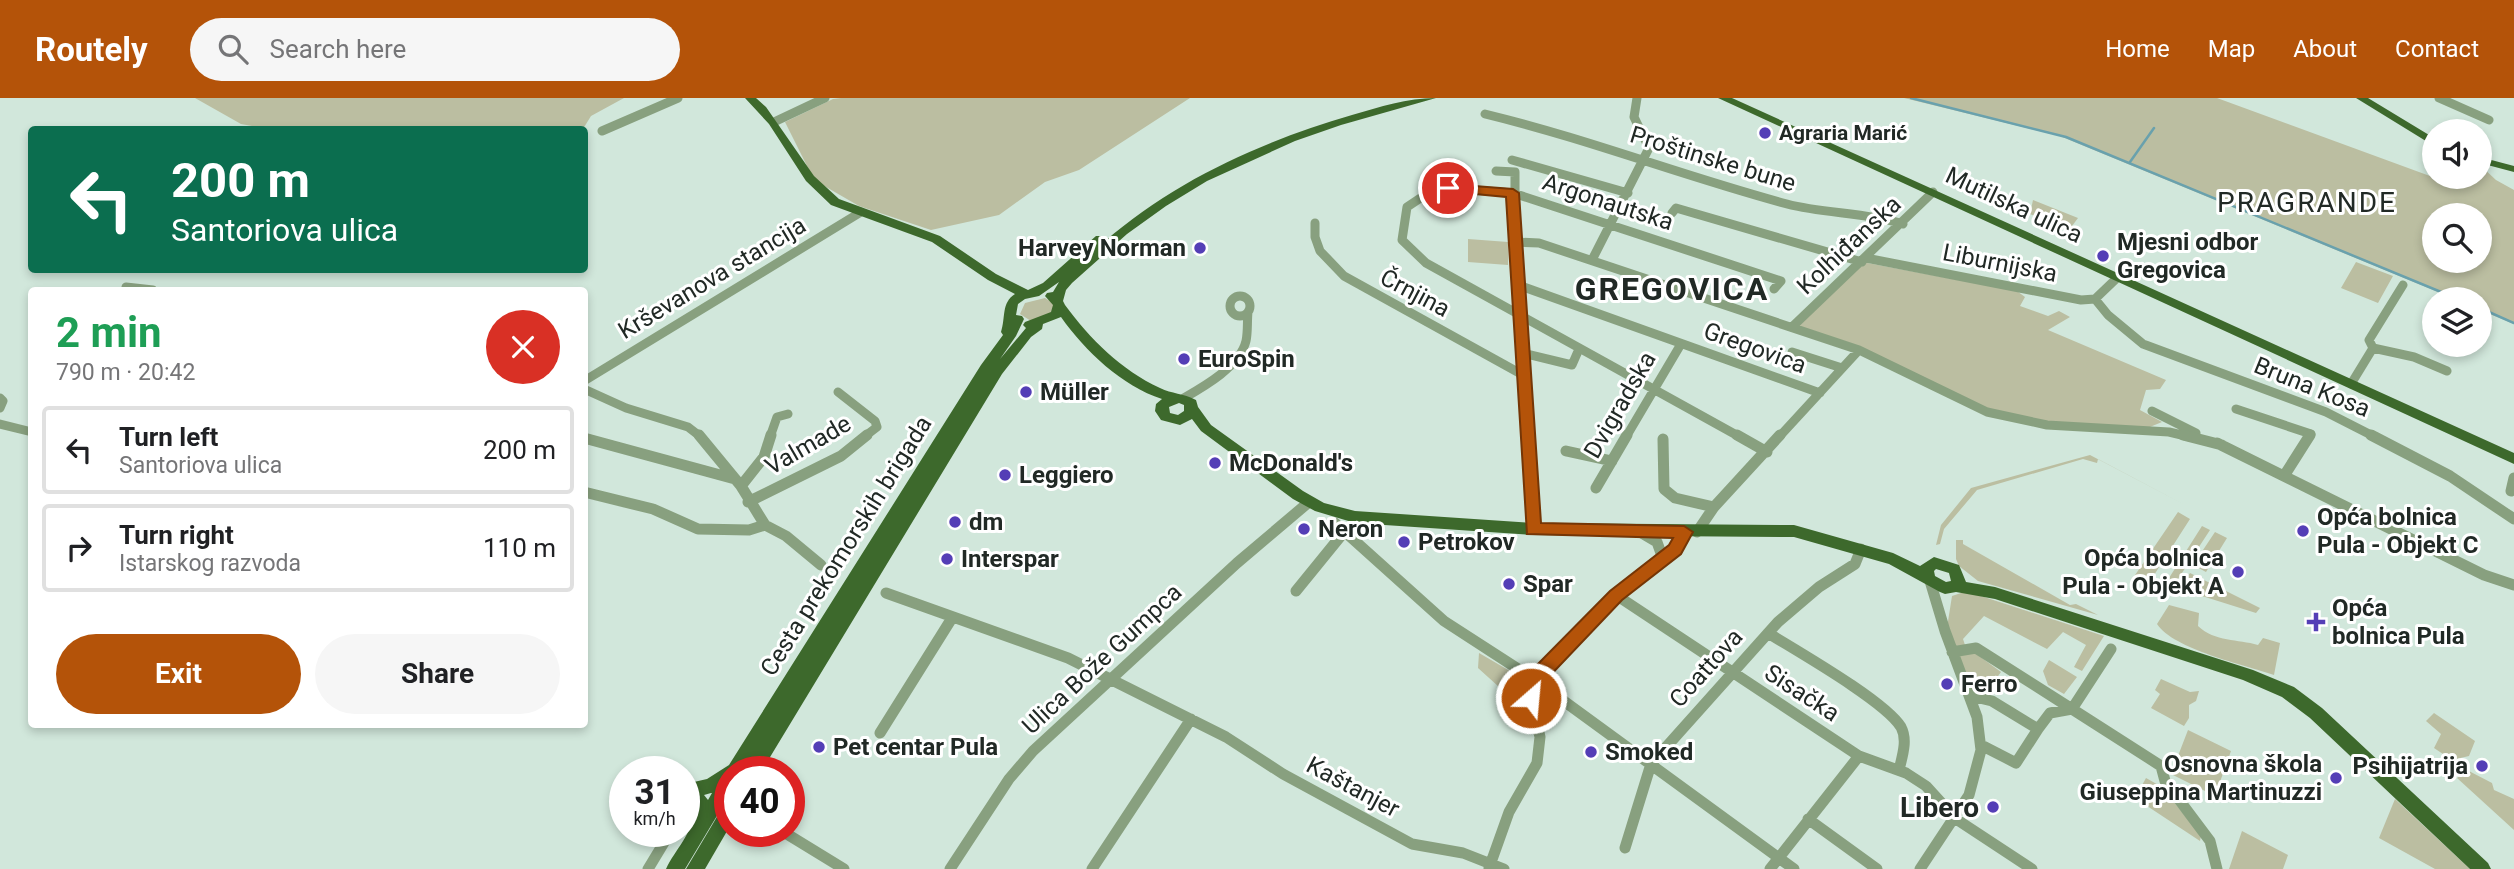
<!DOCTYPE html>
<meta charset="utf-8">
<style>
:root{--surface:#fff;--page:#f6f6f6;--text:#202124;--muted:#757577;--line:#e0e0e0;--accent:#b45309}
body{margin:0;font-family:Roboto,sans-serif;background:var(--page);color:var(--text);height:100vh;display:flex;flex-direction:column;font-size:26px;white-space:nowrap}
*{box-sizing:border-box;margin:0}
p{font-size:23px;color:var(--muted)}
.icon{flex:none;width:38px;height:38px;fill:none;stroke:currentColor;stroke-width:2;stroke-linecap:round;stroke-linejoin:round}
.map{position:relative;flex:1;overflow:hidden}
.drawer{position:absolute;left:28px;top:189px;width:560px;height:441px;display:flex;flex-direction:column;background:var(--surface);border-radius:7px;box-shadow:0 4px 10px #0003}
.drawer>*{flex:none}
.top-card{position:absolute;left:28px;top:28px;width:560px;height:147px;border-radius:7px;box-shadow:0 4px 10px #0003;background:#0b6e4f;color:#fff;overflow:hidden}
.controls{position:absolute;left:2422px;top:21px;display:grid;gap:14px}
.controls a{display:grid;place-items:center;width:70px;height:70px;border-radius:50%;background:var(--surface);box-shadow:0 4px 10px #0003;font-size:35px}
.speed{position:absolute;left:609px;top:658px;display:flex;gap:14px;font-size:35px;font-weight:700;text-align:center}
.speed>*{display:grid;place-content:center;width:91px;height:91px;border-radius:50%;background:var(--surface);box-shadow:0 4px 10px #0003;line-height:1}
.speed small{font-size:18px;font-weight:400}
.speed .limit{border:10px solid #d22;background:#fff;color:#111}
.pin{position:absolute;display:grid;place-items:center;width:60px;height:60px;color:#fff;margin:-30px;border:4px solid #fff;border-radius:50%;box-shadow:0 2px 7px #0007}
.me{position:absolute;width:77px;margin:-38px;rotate:27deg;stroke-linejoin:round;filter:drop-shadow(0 0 5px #0008)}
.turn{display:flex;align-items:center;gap:24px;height:147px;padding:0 28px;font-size:32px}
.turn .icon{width:91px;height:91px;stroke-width:2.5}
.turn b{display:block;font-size:49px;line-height:60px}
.round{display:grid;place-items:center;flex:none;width:74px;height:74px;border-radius:37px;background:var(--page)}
.headline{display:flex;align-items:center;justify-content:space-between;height:119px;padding:0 28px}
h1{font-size:42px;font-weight:700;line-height:52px;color:#1e9e55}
.primary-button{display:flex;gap:14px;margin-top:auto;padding:14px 28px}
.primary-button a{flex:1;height:80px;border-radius:42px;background:var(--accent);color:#fff;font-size:28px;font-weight:700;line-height:80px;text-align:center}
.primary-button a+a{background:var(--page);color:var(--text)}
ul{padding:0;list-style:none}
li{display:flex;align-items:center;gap:21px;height:88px;margin:0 14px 10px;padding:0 14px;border:4px solid var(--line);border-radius:7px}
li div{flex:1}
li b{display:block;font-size:26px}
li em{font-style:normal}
header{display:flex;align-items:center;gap:42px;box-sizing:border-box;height:98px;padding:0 35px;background:var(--accent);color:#fff}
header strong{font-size:33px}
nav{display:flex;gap:38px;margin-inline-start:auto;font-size:24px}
.search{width:490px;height:63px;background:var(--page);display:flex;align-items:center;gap:18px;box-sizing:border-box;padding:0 24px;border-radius:38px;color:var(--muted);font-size:26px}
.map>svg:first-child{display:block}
</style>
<header>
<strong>Routely</strong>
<div class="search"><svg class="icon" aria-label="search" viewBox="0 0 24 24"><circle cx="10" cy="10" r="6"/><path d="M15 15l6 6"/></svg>Search here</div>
<nav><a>Home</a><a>Map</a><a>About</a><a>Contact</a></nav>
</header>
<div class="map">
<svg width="2514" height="771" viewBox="0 0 2514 771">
<rect width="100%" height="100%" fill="#d1e7db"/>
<path fill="#bbbea1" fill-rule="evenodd" d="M195,0H624L591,18L583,31L273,32L241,26Z
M841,0H1190L1079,72L1045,84L999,117L931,132L859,108L814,82L785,24L833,1Z
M1904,0H2217L2449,85L2451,79H2480L2481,68L2496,82L2514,92V226L2480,212V201H2455L2060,38ZM2480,117V163H2434V117Z
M2033,102L2078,120L2069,132L2030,116Z
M1468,141L1508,144V167L1468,164Z
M1862,164L2017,193L2025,199L2020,208L2048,218L2059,213L2070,219L2048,232L2166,282L2160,291L2146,292L2140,312L2162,324L2145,331L2047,327L1987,314L1899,271L1792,229Z
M2356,164L2393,178L2378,205L2341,190Z
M1045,200L1053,205V215L1031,223L1020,216L1025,205Z
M2090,357L2185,407L2098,361L2097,365L2083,361L1977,392L1944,431L1940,446L1936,447L1941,427L1971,390Z
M2178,414L2190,421L2147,488L2133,480Z
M2202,428L2210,432L2178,481L2173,483L2169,480Z
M2215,434L2227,440L2206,474L2193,467Z
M1956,442H1963V446L2070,507L2076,506L2098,517L1978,483L1959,468L1956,461Z
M2190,475L2260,510L2256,515L2183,492L2181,488Z
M1964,494L1981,498L2104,538L2082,573L2074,569L2086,547L2063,534L2047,551L1984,518L1963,541L1965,547L1952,549L1946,536L1952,498Z
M2169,507L2199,515L2198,528C2215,544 2238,541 2258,547L2263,540L2280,545L2274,577C2245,567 2173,551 2157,526Z
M1971,552L2001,574L1985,596L1970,593L1954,554Z
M1479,555L1522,580L1526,595L1519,607L1478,570Z
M2049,562L2077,579L2064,596L2048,587L2043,573Z
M2161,581L2190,594L2199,593L2196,603L2189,607V620L2184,628L2151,610L2160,596L2155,592Z
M2434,615L2475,643L2469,658L2452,662L2434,650L2441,636L2426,623Z
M2188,632L2231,653L2215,698L2171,676Z
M2467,672L2492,685L2494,692L2514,701V732L2457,680Z
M2146,680L2162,689L2201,738L2200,743L2135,700Z
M2395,701L2470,771H2435L2379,740Z
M2242,733L2288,757L2283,771H2229Z"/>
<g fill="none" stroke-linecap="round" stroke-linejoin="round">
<path stroke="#69a1ad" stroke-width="2.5" d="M1911,0L2066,39L2458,201
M2130,64L2154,30
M2480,210L2514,225"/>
<path stroke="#88a07f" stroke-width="9" d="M2439,0L2489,22
M1485,16C1588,41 1686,79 1787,106C1825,116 1865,114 1903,126
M774,24L825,0
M602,33L678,0
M1512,62L1628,95
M1496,73L1515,74V140L1527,339
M1672,115L1676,110L1862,164
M1315,125V139L1320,153L1344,178L1523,277
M1515,144L1539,145L1859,252L1987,314L2047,327L2169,334L2190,339
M1866,160L2081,202L2095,201L2118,179
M1592,162L1649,50L1634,19L1637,0
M1518,187L1820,295
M126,189L153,192
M1230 208a10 10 0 1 1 20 0a10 10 0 1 1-20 0Z
M2095,201L2108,217L2143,246L2326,314L2375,339
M1792,229L1933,94
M2373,250L2369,242L2403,187
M1792,254L1842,270
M1522,255L1572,267L1579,251
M584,283L861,114
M2351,286L2373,250L2414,259L2447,273
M584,291L626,310L688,329L701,339
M838,294L875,323L877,329L864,339
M0,300L3,303L0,310
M1184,300C1205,288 1240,268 1246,243C1248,234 1247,223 1248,214
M2236,311L2311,336L2309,339
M2152,313L2196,335
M0,326L32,334
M770,339L777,319L788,316
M1626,339L1681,246
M1740,339L1426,165L1402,142L1407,109L1428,95L1448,90L1513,95L1781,183L1774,191
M1779,339L1859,252"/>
<path stroke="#88a07f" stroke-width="11" d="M699,337L741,388L765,427L786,438L821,467
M1527,337L1533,431
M1737,337L1767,354
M2183,337L2222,347
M2371,337L2450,378L2514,421
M584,340L735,381
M1663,341L1664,391L1675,400L1714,409
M2217,345L2484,477L2514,487
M1566,353L1612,363
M2284,378L2310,337
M741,388L764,359L771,337
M1596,390L1627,337
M2511,393L2514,380
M584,394L653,411L698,431L749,432L765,427
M748,404L841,358L867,337
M1335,425L1444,523L1535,582L1794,771
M1640,434L1657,444L1663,461
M1697,434L1714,409L1780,337
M1296,493L1344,434
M886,495L1068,560L1226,639L1283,676L1412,746L1463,755L1504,771
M1616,497L1859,658L1906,675L1926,688L1956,721L2032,771
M1768,535C1797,553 1885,603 1901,629C1908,642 1902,659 1899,672
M2111,551L2072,611L2161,668L2165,683L2210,743L2217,771
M1952,554L1976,550L2072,611
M1971,598L1992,603L2038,631L2016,665L1981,647
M2038,631L2050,615L2072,611
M880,635L952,520
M1808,721L1877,771
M782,733L844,771
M1625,750L1651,666L1778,524L1819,489L1855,466L1861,451
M1489,770L1509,714L1537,665L1540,639L1531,600L1532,586L1616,497L1675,452L1684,434
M648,771L671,733
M950,771L1009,681L1033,653L1237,465L1309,404
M1092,771L1191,621
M1770,771L1859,658
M1920,771L1969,697L1981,652L1977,619L1945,533L1930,483"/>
<path fill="#3d692c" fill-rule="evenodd" d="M745,0H756L766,9L814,78L839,101L940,138L996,176L1028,192L1043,185L1096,138H1104V144C1175,82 1263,43 1352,17C1380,9 1407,0 1436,0L1341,27L1295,43L1207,83L1166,108L1127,136L1072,185L1066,192L1063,203L1065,207C1090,241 1121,272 1160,290C1172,296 1183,295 1196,302L1198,309L1211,327L1303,393L1324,405L1355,413L1533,425L1794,427L1893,455L1920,468L1934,459L1959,467L1966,484L1995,489L2253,572L2294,589L2322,610L2488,765L2491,771H2470L2310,620L2282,599L2243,582L1995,501L1956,494L1945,496L1940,494L1889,466L1794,439L1533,437L1355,425L1315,413L1293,401L1201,333L1192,321L1180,327L1161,322L1155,313L1156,306L1162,301C1122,288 1085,253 1061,219L1043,226L1042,231L1031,239L1002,276L761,674H744L746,670L743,674H730V696L685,771H666C675,751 695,734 693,711C692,701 683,697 685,686L707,681L729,667L981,267L1003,237L1001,234C1006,219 1001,205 1015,196L988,182L932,144L831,107L806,83L769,26ZM1059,184L1053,194L1047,195L1045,198L1053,207L1051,214L1025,224L1023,227L1026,230L1000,261L1016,238L1024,221L1022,218L1016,217L1018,206L1025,201L1039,198ZM1179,305L1184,307V313L1178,317L1170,315L1169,309ZM1936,471L1949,475L1951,483L1946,484L1935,478L1934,473ZM711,695H712L708,702L704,697Z
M1718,0H1732L2514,355V366Z
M2356,0H2368L2434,40V48Z
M2480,59L2514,68V74L2480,65Z
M730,704V728L705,771H686L724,707Z"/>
</g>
<path fill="#b45309" stroke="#753606" stroke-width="2" d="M1448,86L1513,91L1519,95L1541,425L1684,428L1693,434L1681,456L1622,502L1543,585L1537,605L1531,608L1522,600L1528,576L1610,493L1669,447L1673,440L1527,436L1506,99L1444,93L1442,90Z"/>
<g fill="#543eb6" stroke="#fff" stroke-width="2.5">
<circle cx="1765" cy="35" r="7"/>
<circle cx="1200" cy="150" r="7"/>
<circle cx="2103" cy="158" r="7"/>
<circle cx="1184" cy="261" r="7"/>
<circle cx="1026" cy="294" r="7"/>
<circle cx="1215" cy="365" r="7"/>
<circle cx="1005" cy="377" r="7"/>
<circle cx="955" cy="424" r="7"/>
<circle cx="1304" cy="431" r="7"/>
<circle cx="2303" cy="433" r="7"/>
<circle cx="1404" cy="444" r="7"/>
<circle cx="947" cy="461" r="7"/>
<circle cx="2238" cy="474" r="7"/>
<circle cx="1509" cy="486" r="7"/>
<path d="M2312.5 513.5h7v7h7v7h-7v7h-7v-7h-7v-7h7z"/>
<circle cx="1947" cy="586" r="7"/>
<circle cx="819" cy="649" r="7"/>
<circle cx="1591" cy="654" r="7"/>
<circle cx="2482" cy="668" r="7"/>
<circle cx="2336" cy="680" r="7"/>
<circle cx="1993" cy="709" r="7"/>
</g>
<g text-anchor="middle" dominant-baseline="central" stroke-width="6" stroke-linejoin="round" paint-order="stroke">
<g font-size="21" font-weight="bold" fill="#212925" stroke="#fff" text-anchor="start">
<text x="1779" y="35">Agraria Marić</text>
</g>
<g font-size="24" fill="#212925" stroke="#fff">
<text transform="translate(1713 61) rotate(17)">Proštinske bune</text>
<text transform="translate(1608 104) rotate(18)">Argonautska</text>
<text transform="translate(2014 107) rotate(25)">Mutilska ulica</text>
<text transform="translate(1849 147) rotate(-43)">Kolhiđanska</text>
<text transform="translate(2000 165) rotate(11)">Liburnijska</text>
<text transform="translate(712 180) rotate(-31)">Krševanova stancija</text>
<text transform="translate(1415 195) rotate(28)">Črnjina</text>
<text transform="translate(1755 250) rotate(20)">Gregovica</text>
<text transform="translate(2312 289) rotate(22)">Bruna Kosa</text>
<text transform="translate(1620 307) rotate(-60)">Dvigradska</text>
<text transform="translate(808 347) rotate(-30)">Valmade</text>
<text transform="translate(846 448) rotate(-58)">Cesta prekomorskih brigada</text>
<text transform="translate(1102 561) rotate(-43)">Ulica Bože Gumpca</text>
<text transform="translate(1706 570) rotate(-48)">Coattova</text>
<text transform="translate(1802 595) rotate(33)">Sisačka</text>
<text transform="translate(1353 689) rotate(28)">Kaštanjer</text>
</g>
<g font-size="24" font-weight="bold" fill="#212925" stroke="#fff" text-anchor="start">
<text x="2117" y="144">Mjesni odbor<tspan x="2117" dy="28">Gregovica</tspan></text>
<text x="1186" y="150" text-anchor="end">Harvey Norman</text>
<text x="1198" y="261">EuroSpin</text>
<text x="1040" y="294">Müller</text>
<text x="1229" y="365">McDonald's</text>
<text x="1019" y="377">Leggiero</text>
<text x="2317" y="419">Opća bolnica<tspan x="2317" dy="28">Pula - Objekt C</tspan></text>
<text x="969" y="424">dm</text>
<text x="1318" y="431">Neron</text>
<text x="1418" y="444">Petrokov</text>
<text x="2224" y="460" text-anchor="end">Opća bolnica<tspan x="2224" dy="28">Pula - Objekt A</tspan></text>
<text x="961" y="461">Interspar</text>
<text x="1523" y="486">Spar</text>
<text x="2332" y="510">Opća<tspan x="2332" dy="28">bolnica Pula</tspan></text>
<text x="1961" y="586">Ferro</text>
<text x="833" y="649">Pet centar Pula</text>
<text x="1605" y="654">Smoked</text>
<text x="2322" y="666" text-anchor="end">Osnovna škola<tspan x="2322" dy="28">Giuseppina Martinuzzi</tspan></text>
<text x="2468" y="668" text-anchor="end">Psihijatrija</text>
</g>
<g font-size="28" letter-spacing="2" fill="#212925" stroke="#fff">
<text x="2307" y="104">PRAGRANDE</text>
</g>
<g font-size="28" font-weight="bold" fill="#212925" stroke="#fff" text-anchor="end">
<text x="1979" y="709">Libero</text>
</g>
<g font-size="32" font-weight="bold" letter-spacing="2" fill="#212925" stroke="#fff">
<text x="1672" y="191">GREGOVICA</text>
</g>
</g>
</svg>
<div class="controls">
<a><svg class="icon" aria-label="sound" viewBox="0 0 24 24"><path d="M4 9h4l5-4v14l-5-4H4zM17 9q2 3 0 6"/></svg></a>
<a><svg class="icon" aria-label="search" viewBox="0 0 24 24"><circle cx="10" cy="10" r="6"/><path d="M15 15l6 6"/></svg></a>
<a><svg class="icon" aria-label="layers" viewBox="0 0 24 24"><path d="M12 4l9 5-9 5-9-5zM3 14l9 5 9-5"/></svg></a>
</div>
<div class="speed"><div>31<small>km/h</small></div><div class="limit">40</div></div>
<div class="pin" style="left:1448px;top:90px;background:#d93025"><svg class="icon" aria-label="arrive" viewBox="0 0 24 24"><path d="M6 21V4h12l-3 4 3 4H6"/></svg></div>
<svg class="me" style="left:1531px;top:600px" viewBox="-20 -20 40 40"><circle r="17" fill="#b45309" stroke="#fff" stroke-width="3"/><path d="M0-11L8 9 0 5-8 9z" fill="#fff"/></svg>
<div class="top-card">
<div class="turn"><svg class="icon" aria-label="left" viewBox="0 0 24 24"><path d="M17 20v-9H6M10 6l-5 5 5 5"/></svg><div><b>200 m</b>Santoriova ulica</div></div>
</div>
<section class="drawer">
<div class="headline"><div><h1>2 min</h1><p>790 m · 20:42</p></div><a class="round" style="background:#d93025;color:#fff"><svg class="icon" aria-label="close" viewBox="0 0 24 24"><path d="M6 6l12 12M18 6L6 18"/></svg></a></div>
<ul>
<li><svg class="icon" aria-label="left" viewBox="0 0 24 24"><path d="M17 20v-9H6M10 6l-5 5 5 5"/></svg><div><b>Turn left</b><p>Santoriova ulica</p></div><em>200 m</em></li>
<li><svg class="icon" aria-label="right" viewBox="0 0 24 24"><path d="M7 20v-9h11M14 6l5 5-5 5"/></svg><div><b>Turn right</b><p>Istarskog razvoda</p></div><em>110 m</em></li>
</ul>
<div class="primary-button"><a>Exit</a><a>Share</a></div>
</section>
</div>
